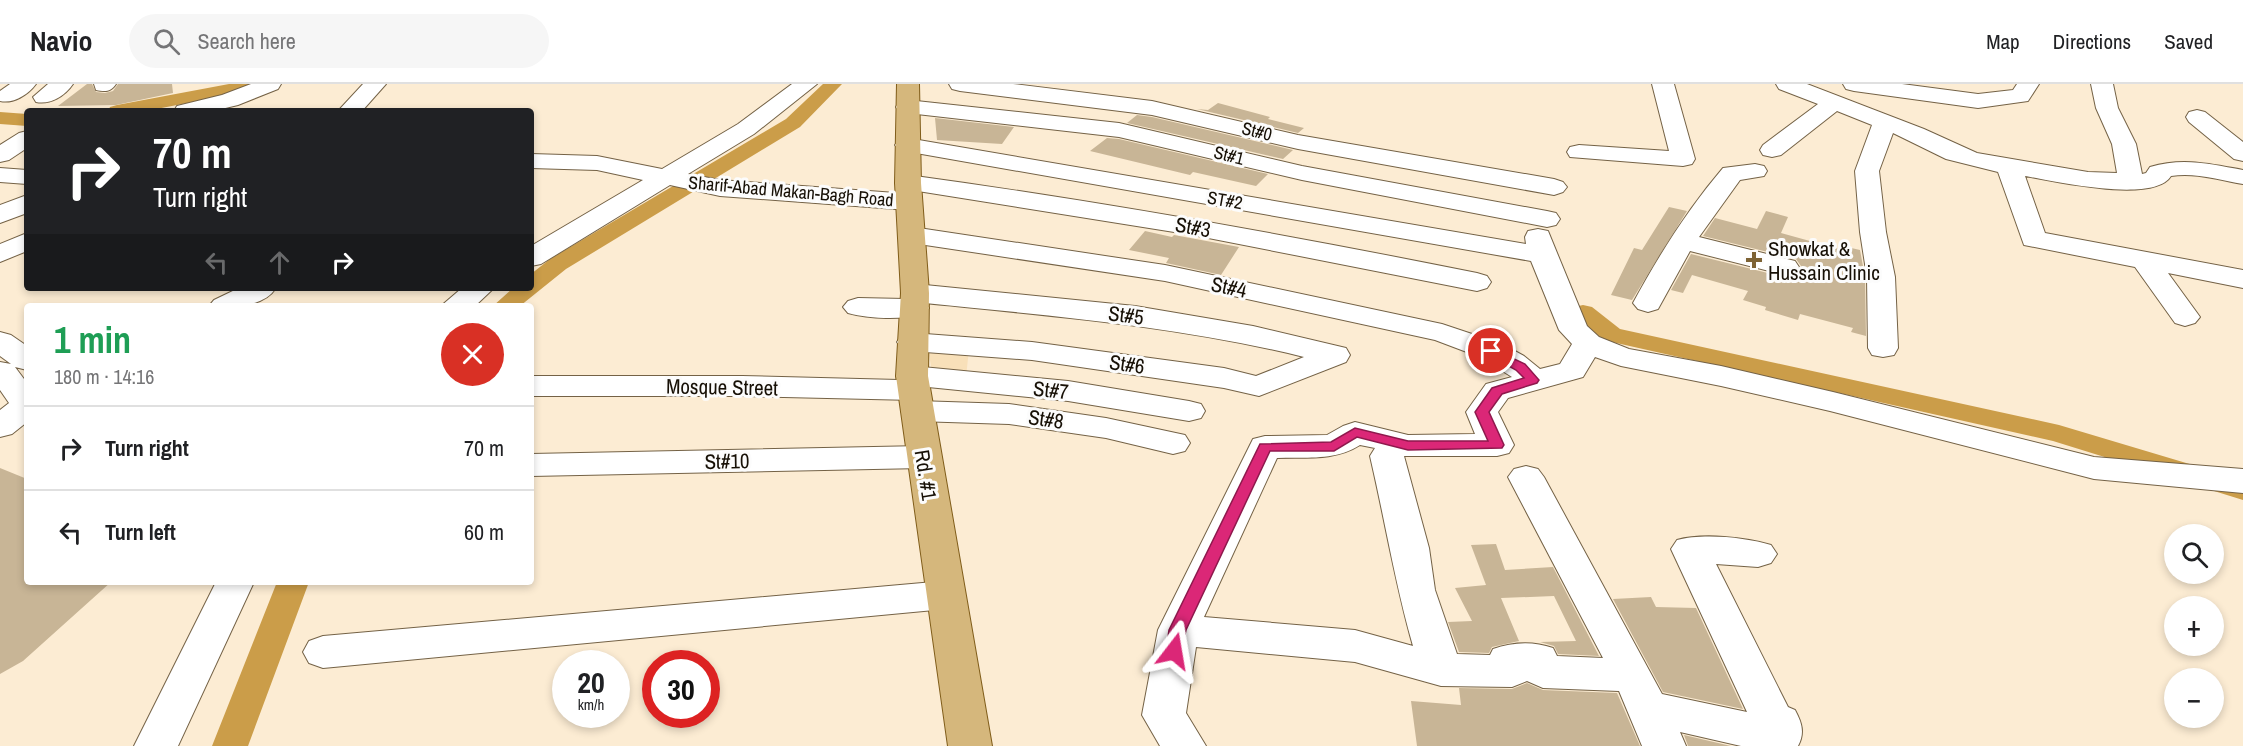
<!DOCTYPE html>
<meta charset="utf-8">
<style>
:root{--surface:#fff;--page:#f6f6f6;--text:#202124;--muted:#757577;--line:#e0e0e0}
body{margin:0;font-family:"Archivo Narrow",sans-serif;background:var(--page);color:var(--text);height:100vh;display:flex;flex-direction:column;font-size:22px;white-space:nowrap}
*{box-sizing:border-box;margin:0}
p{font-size:20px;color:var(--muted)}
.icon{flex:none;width:33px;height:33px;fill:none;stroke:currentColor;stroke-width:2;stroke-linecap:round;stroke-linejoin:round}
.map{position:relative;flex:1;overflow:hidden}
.side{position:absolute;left:24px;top:219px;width:510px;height:282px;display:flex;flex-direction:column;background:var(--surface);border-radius:6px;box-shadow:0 3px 9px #0003}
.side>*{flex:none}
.banner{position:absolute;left:24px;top:24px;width:510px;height:183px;border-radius:6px;box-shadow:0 3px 9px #0003;background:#202124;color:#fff;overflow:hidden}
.buttons{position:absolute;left:2164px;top:440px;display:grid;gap:12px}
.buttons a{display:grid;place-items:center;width:60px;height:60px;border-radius:50%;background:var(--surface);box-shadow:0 3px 9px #0003;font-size:30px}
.speed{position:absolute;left:552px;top:566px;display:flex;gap:12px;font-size:30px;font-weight:700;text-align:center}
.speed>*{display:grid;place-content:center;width:78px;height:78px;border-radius:50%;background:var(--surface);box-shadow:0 3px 9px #0003;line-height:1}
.speed small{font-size:15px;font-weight:400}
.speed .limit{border:9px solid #d22;background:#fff;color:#111}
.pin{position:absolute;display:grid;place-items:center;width:51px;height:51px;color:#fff;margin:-26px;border:3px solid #fff;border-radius:50%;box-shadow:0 2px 6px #0007}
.me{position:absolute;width:66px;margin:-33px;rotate:14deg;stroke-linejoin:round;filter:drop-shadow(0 0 4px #0008)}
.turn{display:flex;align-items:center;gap:21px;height:126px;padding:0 30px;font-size:27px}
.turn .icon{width:78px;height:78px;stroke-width:2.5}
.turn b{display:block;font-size:42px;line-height:51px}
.lanes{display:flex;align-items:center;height:57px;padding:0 30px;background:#0003;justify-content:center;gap:30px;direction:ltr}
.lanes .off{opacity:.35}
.round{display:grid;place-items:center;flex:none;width:63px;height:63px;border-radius:32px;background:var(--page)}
.overview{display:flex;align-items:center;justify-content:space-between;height:102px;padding:0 30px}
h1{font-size:36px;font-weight:700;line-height:45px;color:#1e9e55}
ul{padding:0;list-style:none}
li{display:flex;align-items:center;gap:18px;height:84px;padding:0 30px;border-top:2px solid var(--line)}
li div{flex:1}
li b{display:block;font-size:22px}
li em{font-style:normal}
header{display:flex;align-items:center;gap:36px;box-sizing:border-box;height:84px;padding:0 30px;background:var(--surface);border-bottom:2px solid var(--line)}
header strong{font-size:28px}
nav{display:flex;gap:33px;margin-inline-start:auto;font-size:21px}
.search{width:420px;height:54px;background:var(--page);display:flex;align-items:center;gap:15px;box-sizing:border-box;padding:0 21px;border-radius:33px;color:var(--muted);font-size:22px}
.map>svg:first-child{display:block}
</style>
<header>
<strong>Navio</strong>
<div class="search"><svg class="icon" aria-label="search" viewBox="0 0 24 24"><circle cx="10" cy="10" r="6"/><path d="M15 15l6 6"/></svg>Search here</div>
<nav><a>Map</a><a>Directions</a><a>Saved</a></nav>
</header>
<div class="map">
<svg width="2243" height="662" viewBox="0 0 2243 662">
<rect width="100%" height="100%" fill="#fcecd3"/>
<path fill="#f8e0b9" d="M927,261L969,265L966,293L933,292Z"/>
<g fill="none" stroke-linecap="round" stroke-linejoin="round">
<path fill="#cb9d49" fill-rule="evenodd" d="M229,0H250L240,9L234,10L146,27H108L110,23L117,21Z
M823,0H842L800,43L566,185L520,222H493L513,204H531V190L550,175L786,35Z
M0,28L27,30V42L0,40Z
M1583,221L1592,223L1620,245L2059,341L2243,396V416L2053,357L1603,256L1571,228L1574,223Z
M277,498H309L248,662H212Z"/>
</g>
<path fill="#c8b596" d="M87,0H92L96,8L105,9L113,7L118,0H172L173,9L116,21L58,22Z
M1218,19L1270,33L1268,35L1304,44L1298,49L1197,25L1208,26Z
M1137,31L1152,33L1293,66L1283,75L1127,39Z
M935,34L1014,43L1002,60L937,56Z
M1107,54L1119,55L1268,90L1256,102L1193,88L1190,91L1090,67Z
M1669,123L1687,127L1632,216L1611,211L1634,164L1642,166Z
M1766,127L1788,133L1781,149L1846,167L1847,163L1860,166L1865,193L1866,252L1851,248L1853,244L1800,230L1798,236L1765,226L1766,223L1743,216L1748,207L1692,191L1683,209L1671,206L1691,170L1784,193L1797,190L1801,182L1796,175L1703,152L1715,134L1757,145Z
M1145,147L1172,153L1174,151L1239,163L1221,191L1166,179L1169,174L1129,166Z
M0,384L27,395V498H111L23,577L0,590Z
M1496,460L1505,486L1553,483L1599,572L1558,570L1554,562L1540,558L1576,557L1554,512L1501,514L1519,557L1492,563L1489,569L1459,568L1448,538L1472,537L1455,504L1486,501L1471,461Z
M1651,513L1656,523L1696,524L1743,625L1663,608L1613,515Z
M1527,599L1543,606L1617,609L1640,662H1417L1411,617L1461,621L1459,604L1512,605Z
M1684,651L1731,662H1688Z"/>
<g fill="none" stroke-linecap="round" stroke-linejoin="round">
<defs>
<path id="minor" d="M10,0H36C28,11 13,20 0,17V7Z
M48,0H73C65,12 50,21 36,18L33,13Z
M94,0H116C111,8 105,8 96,6Z
M251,0H281L278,5L238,21L213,27H174L177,22L222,11Z
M363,0H386L362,27H338Z
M792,0H817L754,50L688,90L720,96L909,110L918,113L922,118L918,123L909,126L720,112L670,101L541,180L531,182V162L643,96L597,86L531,84V70L597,72L662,85L738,40Z
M949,0H1013L1152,17L1298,51L1554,95L1563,98L1567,103L1563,108L1554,111L1298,65L1152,31L960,7L952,5Z
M1652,0H1674L1695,75L1692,80L1683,82L1570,73L1567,68L1570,63L1579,61L1669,67Z
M1776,0H1807L1924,45L1977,69L2088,88L2117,89L2112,60L2096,24L2091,0H2113L2118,24L2136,60L2142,90L2146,89L2150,83C2183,73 2210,80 2243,86V100C2219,96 2195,88 2171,92C2154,120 2054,97 2025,92L2045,149L2243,186V204L2168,189L2200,233L2195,239L2185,242L2175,239L2135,183L2024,161L1998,88L1946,75L1893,49L1879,87L1886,148L1895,193L1898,264L1894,271L1883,273L1872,271L1868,264L1867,193L1860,148L1855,87L1872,41L1837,27L1781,71L1772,73L1763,71L1760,66L1763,61L1818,20L1779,5Z
M1843,0H1902L1978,10L2013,6L2017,0H2039L2028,17L1978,24L1854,7L1846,5Z
M907,16L1119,39L1302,82L1547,127L1556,129L1560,135L1556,141L1547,143L1302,96L1119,53L899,28L896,23L899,18Z
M2197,26L2205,28L2243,58V77L2234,75L2189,38L2186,33L2189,28Z
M27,47V64L9,76L0,78V61L19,49Z
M907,54L1526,160L1525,153L1528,147L1538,145L1548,147L1587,242L1599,253L1629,265L1721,282L1833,308L2094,373L2243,385V409L2094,395L1830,327L1721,302L1621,282L1595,273L1583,293L1508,314L1498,328L1514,361L1509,369L1497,372H1404L1429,464L1435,506L1457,570L1490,571L1493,565C1513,558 1533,557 1553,564L1557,572L1603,574L1508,393L1514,385L1526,382L1538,385L1544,393L1662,610L1747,628L1671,465L1677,456C1702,449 1746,453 1771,461L1777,470L1771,479L1758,483L1716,480L1788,623L1795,626C1802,639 1805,649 1798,662H1741L1680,648L1686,662H1642L1619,607L1543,604L1527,597L1512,603L1441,602L1355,578L1196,563L1186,629L1206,662H1160L1142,631L1158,546L1253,355L1265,352L1327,351L1343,342L1355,338L1408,351L1475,350L1466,328L1486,300L1512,293L1480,273L1435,256L1165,197L912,159L902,157L899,151L902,145L912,143L1165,181L1442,240L1502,260L1524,272L1540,285L1560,280L1572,260L1559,246L1531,177L899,66L895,61L899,56ZM1360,361L1375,364L1370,372C1385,436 1395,500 1413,562L1355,546L1204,533L1277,374C1307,373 1335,377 1360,361Z
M1755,80L1764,82L1767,87L1764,92L1740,96L1699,153L1795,177L1799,183L1795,189L1785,191L1690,167L1658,225L1648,228L1638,225L1633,219C1659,171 1688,125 1723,84Z
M0,84L27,86V100L0,98Z
M908,91C1099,117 1288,151 1477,189L1487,192L1491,198L1487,204L1477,207L1193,151L899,104L895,99L899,94Z
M27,111V129L0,139V121Z
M27,149V167L0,178V160Z
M915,200L1135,222L1253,242L1346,264L1350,271L1346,278L1259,312L1224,304L1032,276L912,267L901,264L897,258L901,252L912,249L1032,258L1224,284L1256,292L1304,273C1179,242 1052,232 925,219L929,224L924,230C902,236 870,235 848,229L843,223L848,217L858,214L905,215L901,209L905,203Z
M239,204H276C262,225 232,222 209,222L214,216Z
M462,204H494L475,222H441Z
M0,248L11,251L27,262V286L15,283L27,299V338L12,350L0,353V326L9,319L0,306V278L11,280L0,272Z
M912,282L1068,297L1189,317L1201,320L1205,327L1201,334L1189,337L1068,317L928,303L930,306L925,313L914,316L742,312H531V292H742L899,296L896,292L901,285Z
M917,317L1009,320L1106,334L1185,351L1190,359L1185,367L1173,370L1106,354L1009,340L917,337L905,334L901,327L905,320Z
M923,362L935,365L940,373L935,381L923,384L531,392V370Z
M945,497L959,501L965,511L959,521L945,525L323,584L309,579L303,568L309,557L323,552Z
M216,498H254L178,662H134Z"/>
<path id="major" d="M897,0H919L921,99L929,209L928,292L992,662H948L896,292L901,209L895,99Z"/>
</defs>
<use href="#minor" stroke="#746246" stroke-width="2"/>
<use href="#major" stroke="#805d1a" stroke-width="2"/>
<use href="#minor" fill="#fff" fill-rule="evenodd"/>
<use href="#major" fill="#d5b77c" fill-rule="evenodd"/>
</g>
<path fill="#db2777" stroke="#8e194d" stroke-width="1.5" d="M1491,264L1525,280L1539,296L1537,299L1502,310L1489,328L1504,361L1502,364L1408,366L1357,353L1334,367H1270L1186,546L1180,572L1174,574L1168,572L1166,567L1169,546L1260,360L1331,358L1355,344L1408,357H1488L1475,328L1492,304L1524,294L1516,286L1487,270L1485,267L1487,265Z"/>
<path fill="#7d6234" stroke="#fcfcfc" stroke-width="2" d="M1751 167h6v6h6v6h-6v6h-6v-6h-6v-6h6z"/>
<g text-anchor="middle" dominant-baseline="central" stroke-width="6" stroke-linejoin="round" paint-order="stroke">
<g font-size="18" fill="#171006" stroke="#fcfcfc">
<text transform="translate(1257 47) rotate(14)">St#0</text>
<text transform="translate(1229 71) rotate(14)">St#1</text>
<text transform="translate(791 107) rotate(5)">Sharif-Abad Makan-Bagh Road</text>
<text transform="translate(1225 116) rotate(10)">ST#2</text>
</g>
<g font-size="21" fill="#171006" stroke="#fcfcfc">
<text transform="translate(1193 143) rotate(10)">St#3</text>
<text transform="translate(1229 203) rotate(12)">St#4</text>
<text transform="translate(1126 231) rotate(7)">St#5</text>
<text transform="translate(1127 280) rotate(8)">St#6</text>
<text transform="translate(722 303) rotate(1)">Mosque Street</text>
<text transform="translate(1051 306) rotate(6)">St#7</text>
<text transform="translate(1046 335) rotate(8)">St#8</text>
<text transform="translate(727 377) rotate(-1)">St#10</text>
<text transform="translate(926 391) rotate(81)">Rd. #1</text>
</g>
<g font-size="21" fill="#171006" stroke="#fcfcfc" text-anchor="start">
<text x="1768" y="164">Showkat &amp;<tspan x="1768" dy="24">Hussain Clinic</tspan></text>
</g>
</g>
</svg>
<div class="buttons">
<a><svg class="icon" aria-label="search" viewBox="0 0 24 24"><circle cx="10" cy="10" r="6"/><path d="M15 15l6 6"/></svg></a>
<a>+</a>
<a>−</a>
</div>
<div class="speed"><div>20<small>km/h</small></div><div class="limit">30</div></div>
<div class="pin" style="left:1491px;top:267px;background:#d93025"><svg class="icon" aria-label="arrive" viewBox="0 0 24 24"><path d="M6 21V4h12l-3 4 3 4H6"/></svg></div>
<svg class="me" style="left:1174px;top:567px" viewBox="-20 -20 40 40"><path d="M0-17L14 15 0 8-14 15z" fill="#db2777" stroke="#fff" stroke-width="4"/></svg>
<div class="banner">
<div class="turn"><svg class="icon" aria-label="right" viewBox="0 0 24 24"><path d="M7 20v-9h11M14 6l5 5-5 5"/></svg><div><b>70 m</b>Turn right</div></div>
<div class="lanes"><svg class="icon off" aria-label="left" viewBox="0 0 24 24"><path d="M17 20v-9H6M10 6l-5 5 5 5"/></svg><svg class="icon off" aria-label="ahead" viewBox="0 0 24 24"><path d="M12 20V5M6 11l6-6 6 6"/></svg><svg class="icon" aria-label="right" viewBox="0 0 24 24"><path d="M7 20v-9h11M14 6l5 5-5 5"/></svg></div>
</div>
<section class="side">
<div class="overview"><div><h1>1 min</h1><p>180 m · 14:16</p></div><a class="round" style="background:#d93025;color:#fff"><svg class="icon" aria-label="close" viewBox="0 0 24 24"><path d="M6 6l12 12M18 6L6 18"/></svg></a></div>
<ul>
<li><svg class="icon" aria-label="right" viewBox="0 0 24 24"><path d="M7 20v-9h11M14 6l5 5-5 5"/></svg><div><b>Turn right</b></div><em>70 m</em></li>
<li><svg class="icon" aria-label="left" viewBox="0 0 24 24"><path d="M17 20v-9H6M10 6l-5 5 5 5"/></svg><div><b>Turn left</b></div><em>60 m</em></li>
</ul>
</section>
</div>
